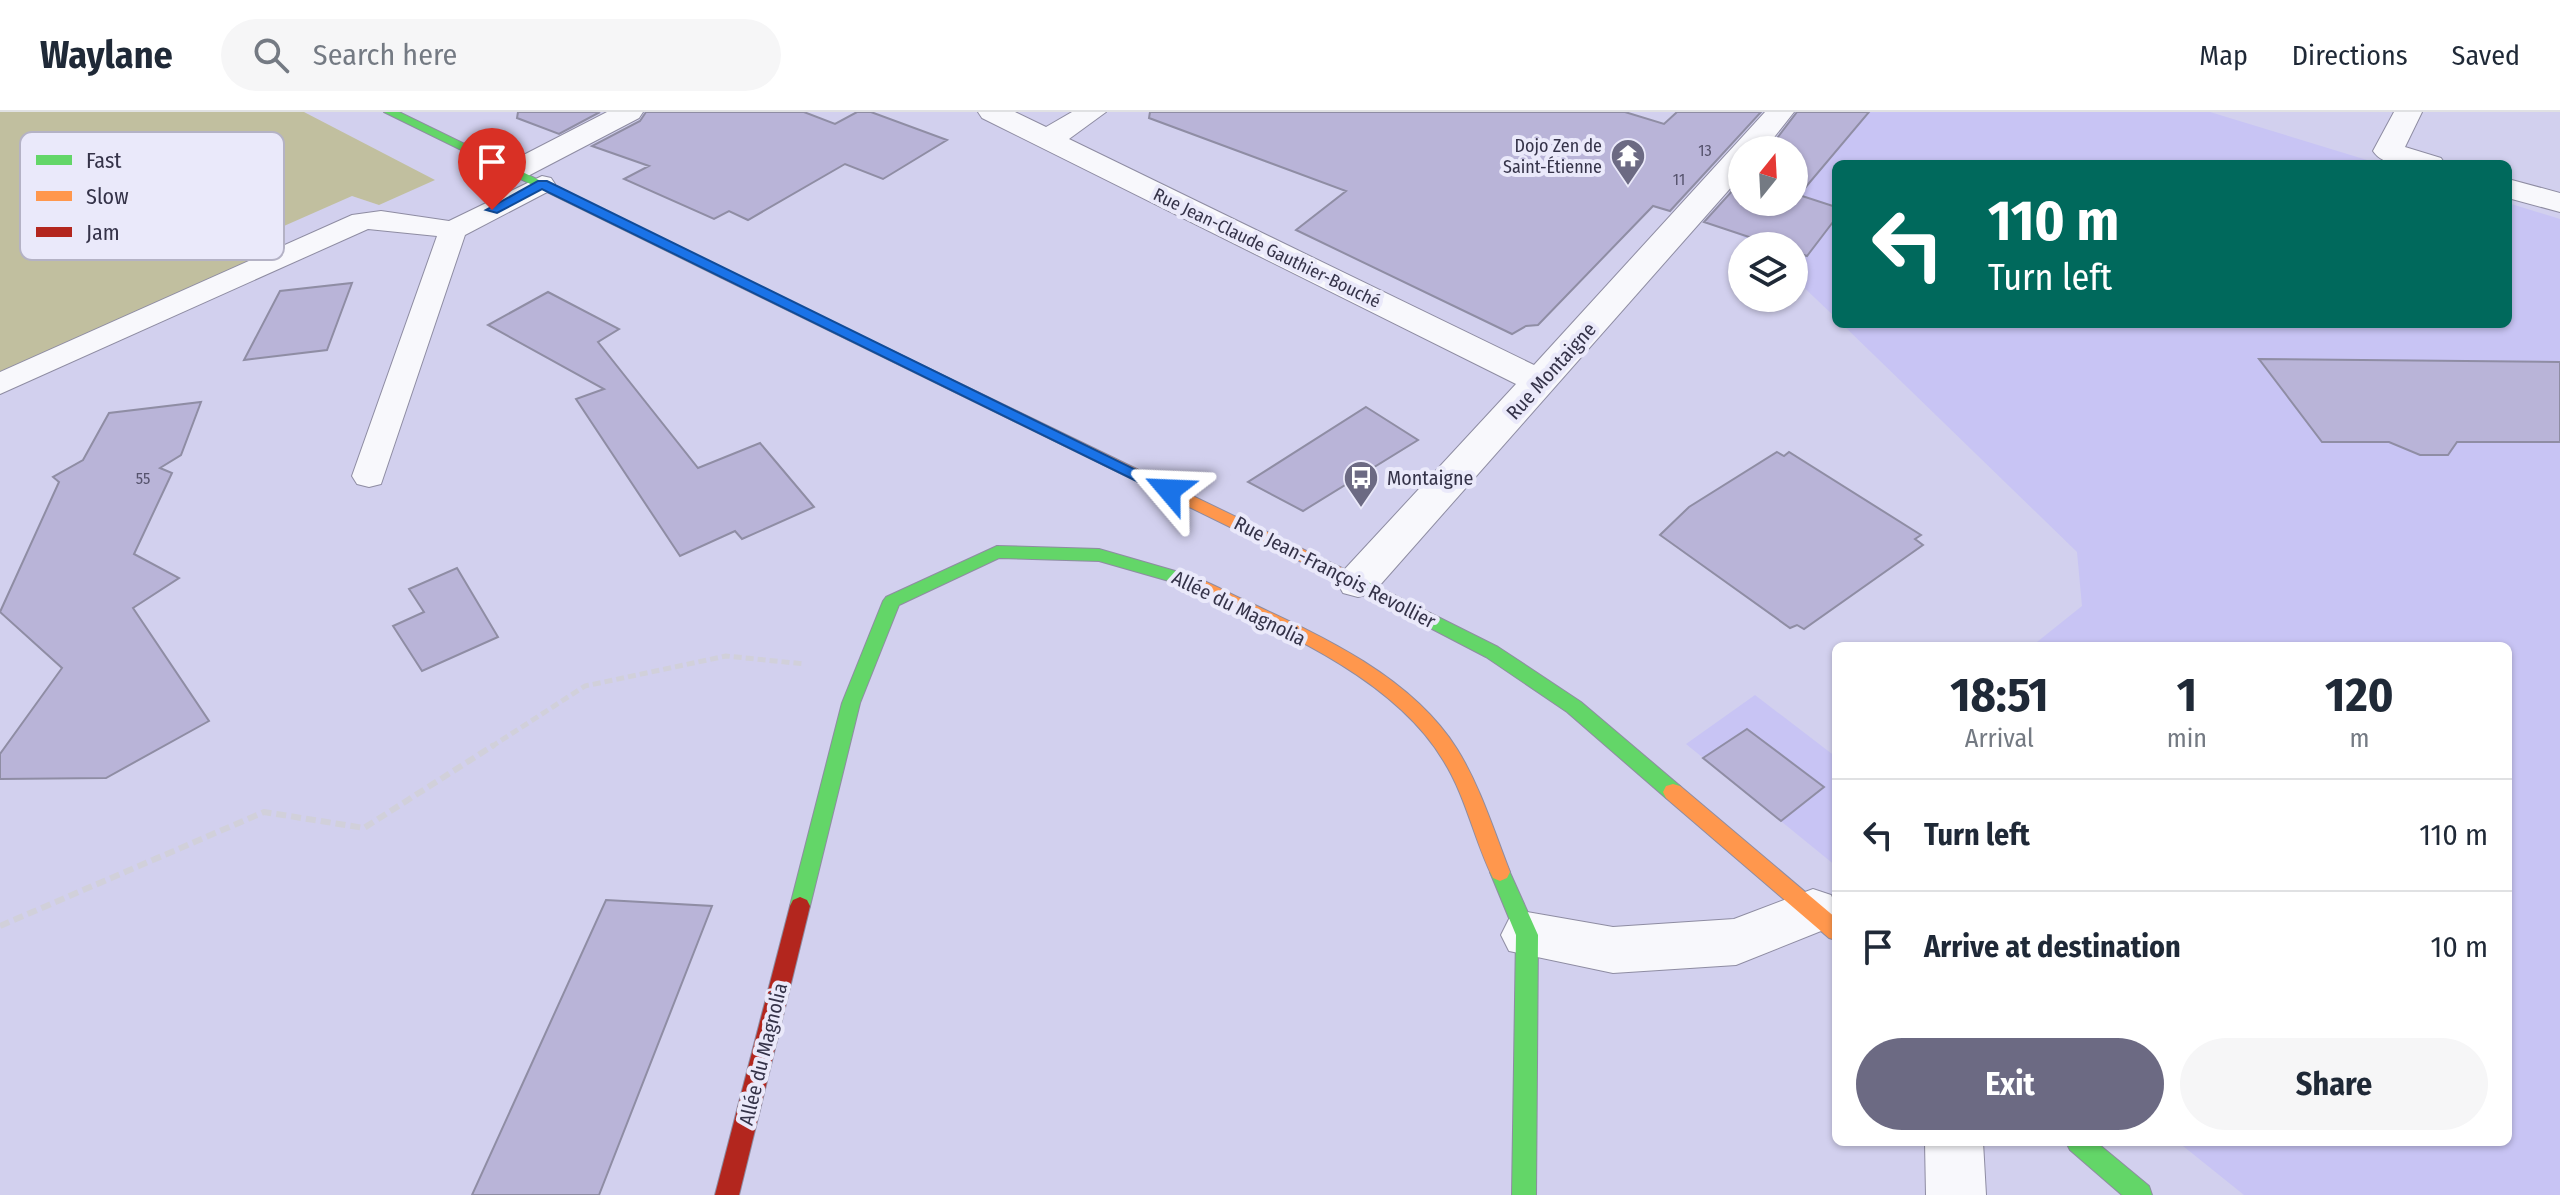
<!DOCTYPE html>
<meta charset="utf-8">
<style>
:root{--surface:#fff;--page:#f6f6f7;--text:#1f2937;--muted:#747a83;--line:#e0e1e3;--accent:#6c6a83}
body{margin:0;font-family:"Fira Sans Condensed",sans-serif;background:var(--page);color:var(--text);height:100vh;display:flex;flex-direction:column;font-size:30px;white-space:nowrap}
*{box-sizing:border-box;margin:0}
p{font-size:26px;color:var(--muted)}
.icon{flex:none;width:44px;height:44px;fill:none;stroke:currentColor;stroke-width:2;stroke-linecap:round;stroke-linejoin:round}
.map{position:relative;flex:1;overflow:hidden}
.side{position:absolute;left:1832px;top:530px;width:680px;height:504px;display:flex;flex-direction:column;background:var(--surface);border-radius:12px;box-shadow:0 2px 6px #0004}
.side>*{flex:none}
.banner{position:absolute;left:1832px;top:48px;width:680px;height:168px;border-radius:12px;box-shadow:0 2px 6px #0004;background:#00695c;color:#fff;overflow:hidden}
.needle{width:52px;rotate:18deg}
.fabs{position:absolute;left:1728px;top:24px;display:grid;gap:16px}
.fabs a{display:grid;place-items:center;width:80px;height:80px;border-radius:50%;background:var(--surface);box-shadow:0 2px 6px #0004;font-size:40px}
.pin{position:absolute;display:grid;place-items:center;width:68px;height:68px;color:#fff;margin:-82px -34px;border-radius:50% 50% 50% 0;rotate:-45deg;box-shadow:0 0 8px #0007}
.pin .icon{rotate:45deg}
.me{position:absolute;width:88px;margin:-44px;rotate:296deg;stroke-linejoin:round;filter:drop-shadow(0 0 6px #0008)}
.turn{display:flex;align-items:center;gap:28px;height:168px;padding:0 24px;font-size:36px}
.turn .icon{width:104px;height:104px;stroke-width:2.5}
.turn b{display:block;font-size:56px;line-height:68px}
.eta{display:flex;justify-content:space-evenly;align-items:center;height:136px;text-align:center}
.eta b{font-size:48px;font-weight:700;line-height:56px}
.primary-button{display:flex;gap:16px;margin-top:auto;padding:16px 24px}
.primary-button a{flex:1;height:92px;border-radius:48px;background:var(--accent);color:#fff;font-size:32px;font-weight:700;line-height:92px;text-align:center}
.primary-button a+a{background:var(--page);color:var(--text)}
ul{padding:0;list-style:none}
li{display:flex;align-items:center;gap:24px;height:112px;padding:0 24px;border-top:2px solid var(--line)}
li div{flex:1}
li b{display:block;font-size:30px}
li em{font-style:normal}
header{display:flex;align-items:center;gap:48px;box-sizing:border-box;height:112px;padding:0 40px;background:var(--surface);border-bottom:2px solid var(--line)}
header strong{font-size:38px}
nav{display:flex;gap:44px;margin-inline-start:auto;font-size:28px}
.search{width:560px;height:72px;background:var(--page);display:flex;align-items:center;gap:20px;box-sizing:border-box;padding:0 28px;border-radius:44px;color:var(--muted);font-size:30px}
.map>svg:first-child{display:block}
</style>
<header>
<strong>Waylane</strong>
<div class="search"><svg class="icon" aria-label="search" viewBox="0 0 24 24"><circle cx="10" cy="10" r="6"/><path d="M15 15l6 6"/></svg>Search here</div>
<nav><a>Map</a><a>Directions</a><a>Saved</a></nav>
</header>
<div class="map">
<svg width="2560" height="1083" viewBox="0 0 2560 1083">
<rect width="100%" height="100%" fill="#d2d0ee"/>
<path fill="#c8c4f4" d="M1838,0H2210L2380,52H1836V206L1794,166V134H1761L1733,120L1760,90H1794Z
M2508,91L2560,107V1083H2244L2178,1030H2508V534H2032L2082,494L2077,440L1842,212H2508Z
M1755,583L1836,645V754L1686,632Z"/>
<path fill="#c1bf9f" d="M0,0H304L435,68L379,93L352,84L259,125L285,139L0,263Z"/>
<path fill="#b9b4d8" stroke="#8f8da4" stroke-width="2" d="M518,0H600L559,22L517,6Z
M646,0H804L835,12L857,0H871L947,28L883,67L845,52L748,108L729,99L714,107L624,67L649,54L592,34L640,9Z
M1150,0H1625L1664,12L1677,0H1761L1670,99L1653,94L1538,213L1526,214L1512,222L1296,118L1346,79L1149,6Z
M1797,0H1869L1799,83L1836,95V106L1807,144L1794,140V134H1776L1704,110L1742,68V90H1794V38H1768Z
M352,171L327,238L244,248L280,179Z
M548,180L619,217L598,230L698,356L760,331L814,395L742,427L735,419L680,444L576,287L604,277L488,213Z
M2259,247L2560,250V330H2457L2448,343H2420L2389,330H2322Z
M201,290L181,343L160,356L172,361L134,442L179,466L133,496L209,609L106,666L0,667V642L62,556L0,500L59,370L53,365L83,348L109,301Z
M1366,295L1418,328L1303,399L1248,370Z
M1777,340L1784,344L1789,340L1921,423L1915,427L1923,433L1804,517L1797,513L1790,516L1660,423L1689,395Z
M457,456L498,525L422,559L393,514L424,500L409,477Z
M1747,617L1824,675L1781,709L1703,646Z
M606,788L712,794L599,1083H472Z"/>
<g fill="none" stroke-linecap="round" stroke-linejoin="round">
<defs>
<path id="lane" d="M542,64L551,66L555,72L551,78L465,123L381,372L369,375L357,372L352,364L437,124L368,117L0,282V260L352,103L381,99L449,109Z"/>
<path id="street" d="M607,0H643L639,6L526,65H504L500,59L504,53Z
M978,0H1015L1046,15L1072,0H1106L1069,27L1534,253L1765,0H1794L1764,38H1742V63L1373,481L1358,485L1343,481L1337,470L1343,459L1516,272L982,6Z
M2394,0H2422L2405,35L2441,46L2445,52C2424,52 2386,59 2373,39Z
M2508,67L2560,81V100L2508,86Z
M1813,777L1831,783L1836,794L1831,815L1736,853L1613,861L1509,839L1501,823L1509,807L1527,800L1613,815L1734,807Z
M1925,1030H1983L1986,1083H1926Z"/>
<path id="fast" d="M384,0H399L732,162L725,166L720,165Z
M997,434L1099,437L1189,463L1192,467L1183,473L1099,449L999,446L899,493L860,591L810,794L807,800L800,803L793,800L790,794L842,591L883,489L886,485Z
M1342,457L1498,535L1581,590L1680,674L1683,680L1680,686L1673,688L1666,686L1567,600L1486,545L1336,467L1333,463L1336,459Z
M1500,751L1507,754L1538,823L1536,1083H1512L1516,823L1490,760L1493,754Z
M2066,1030H2096L2149,1074L2152,1083H2122L2070,1038Z"/>
<path id="slow" d="M725,158L1348,459L1351,463L1342,469L1336,467L720,165L718,162Z
M1183,461C1204,467 1224,479 1244,488C1320,523 1411,564 1457,637C1480,674 1494,719 1510,760L1507,766L1500,769L1493,766C1474,728 1466,684 1443,648C1391,561 1265,512 1177,471L1174,467L1177,463Z
M1673,672L1680,674L1836,806V828L1829,826L1666,686L1663,680L1666,674Z"/>
<path id="jam" d="M800,785L807,788L810,794L739,1083H715L790,794L793,788Z"/>
</defs>
<use href="#lane" stroke="#8e8ca2" stroke-width="2"/>
<use href="#street" stroke="#8e8ca2" stroke-width="2"/>
<use href="#fast" stroke="#8e8ca2" stroke-width="2"/>
<use href="#slow" stroke="#8e8ca2" stroke-width="2"/>
<use href="#jam" stroke="#8e8ca2" stroke-width="2"/>
<path stroke="#d1d0da" stroke-width="5" stroke-dasharray="8 4" stroke-linecap="butt" d="M491,635L585,574L726,544L805,552"/>
<path stroke="#d1d0da" stroke-width="6" stroke-dasharray="10 5" stroke-linecap="butt" d="M0,814L264,700L364,716L494,633"/>
<use href="#lane" fill="#f8f8fc" fill-rule="evenodd"/>
<use href="#street" fill="#f8f8fc" fill-rule="evenodd"/>
<use href="#fast" fill="#63d668" fill-rule="evenodd"/>
<use href="#slow" fill="#ff974d" fill-rule="evenodd"/>
<use href="#jam" fill="#b3261e" fill-rule="evenodd"/>
</g>
<path fill="#1a73e8" stroke="#114b97" stroke-width="2" d="M538,69H547L1177,378L1174,382H1163L542,77L497,101L486,98Z"/>
<defs>
<symbol id="temple-pin" viewBox="-11 -11 22 30"><path d="M0 17L-7.5 6A9.5 9.5 0 1 1 7.5 6Z" fill="#6c6a83" stroke="#eae9fa"/><path d="M0-6L5-2H3V0L6.5 2.5H4V6H1.5V3h-3V6H-4V2.5H-6.5L-3 0V-2H-5Z" fill="#fff"/></symbol>
<symbol id="bus-pin" viewBox="-11 -11 22 30"><path d="M0 17L-7.5 6A9.5 9.5 0 1 1 7.5 6Z" fill="#6c6a83" stroke="#eae9fa"/><path d="M-5-6H5V4H4V6H2V4H-2V6H-4V4H-5ZM-3.5-4V0h7V-4ZM-3.5 1.2v1.5H-2V1.2ZM2 1.2v1.5H3.5V1.2Z" fill="#fff"/></symbol>
</defs>
<g fill-rule="evenodd">
<use href="#temple-pin" x="1608" y="24" width="40" height="54"/>
<use href="#bus-pin" x="1341" y="346" width="40" height="54"/>
</g>
<g text-anchor="middle" dominant-baseline="central" stroke-width="8" stroke-linejoin="round" paint-order="stroke">
<g font-size="16" fill="#56536d">
<text x="1705" y="38">13</text>
<text x="1679" y="67">11</text>
<text x="143" y="366">55</text>
</g>
<g font-size="18" fill="#353349" stroke="#eae9fa" text-anchor="end">
<text x="1602" y="34">Dojo Zen de<tspan x="1602" dy="21">Saint-Étienne</tspan></text>
</g>
<g font-size="18" fill="#353349" stroke="#eae9fa">
<text transform="translate(1267 136) rotate(26)">Rue Jean-Claude Gauthier-Bouché</text>
</g>
<g font-size="20" fill="#353349" stroke="#eae9fa">
<text transform="translate(1551 259) rotate(-48)">Rue Montaigne</text>
<text transform="translate(1335 460) rotate(27)">Rue Jean-François Revollier</text>
<text transform="translate(1239 496) rotate(26)">Allée du Magnolia</text>
<text transform="translate(763 942) rotate(-76)">Allée du Magnolia</text>
</g>
<g font-size="20" fill="#353349" stroke="#eae9fa" text-anchor="start">
<text x="1387" y="366">Montaigne</text>
</g>
</g>
<rect x="20" y="20" width="264" height="128" rx="12" fill="#eae9fa" stroke="#b4b2c5" stroke-width="2"/>
<rect x="36" y="43" width="36" height="10" fill="#63d668"/>
<rect x="36" y="79" width="36" height="10" fill="#ff974d"/>
<rect x="36" y="115" width="36" height="10" fill="#b3261e"/>
<g font-size="22" fill="#353349">
<text x="86" y="56">Fast</text>
<text x="86" y="92">Slow</text>
<text x="86" y="128">Jam</text>
</g>
</svg>
<div class="fabs">
<a><svg class="needle" viewBox="-14 -14 28 28"><path d="M0-13l5 13h-10z" fill="#e53935"/><path d="M0 13l5-13h-10z" fill="#747a83"/></svg></a>
<a><svg class="icon" aria-label="layers" viewBox="0 0 24 24"><path d="M12 4l9 5-9 5-9-5zM3 14l9 5 9-5"/></svg></a>
</div>
<div class="pin" style="left:492px;top:98px;background:#d93025"><svg class="icon" aria-label="arrive" viewBox="0 0 24 24"><path d="M6 21V4h12l-3 4 3 4H6"/></svg></div>
<svg class="me" style="left:1169px;top:378px" viewBox="-20 -20 40 40"><path d="M0-17L14 15 0 8-14 15z" fill="#1a73e8" stroke="#fff" stroke-width="4"/></svg>
<div class="banner">
<div class="turn"><svg class="icon" aria-label="left" viewBox="0 0 24 24"><path d="M17 20v-9H6M10 6l-5 5 5 5"/></svg><div><b>110 m</b>Turn left</div></div>
</div>
<section class="side">
<div class="eta">
<div><b>18:51</b><p>Arrival</p></div>
<div><b>1</b><p>min</p></div>
<div><b>120</b><p>m</p></div>
</div>
<ul>
<li><svg class="icon" aria-label="left" viewBox="0 0 24 24"><path d="M17 20v-9H6M10 6l-5 5 5 5"/></svg><div><b>Turn left</b></div><em>110 m</em></li>
<li><svg class="icon" aria-label="arrive" viewBox="0 0 24 24"><path d="M6 21V4h12l-3 4 3 4H6"/></svg><div><b>Arrive at destination</b></div><em>10 m</em></li>
</ul>
<div class="primary-button"><a>Exit</a><a>Share</a></div>
</section>
</div>
